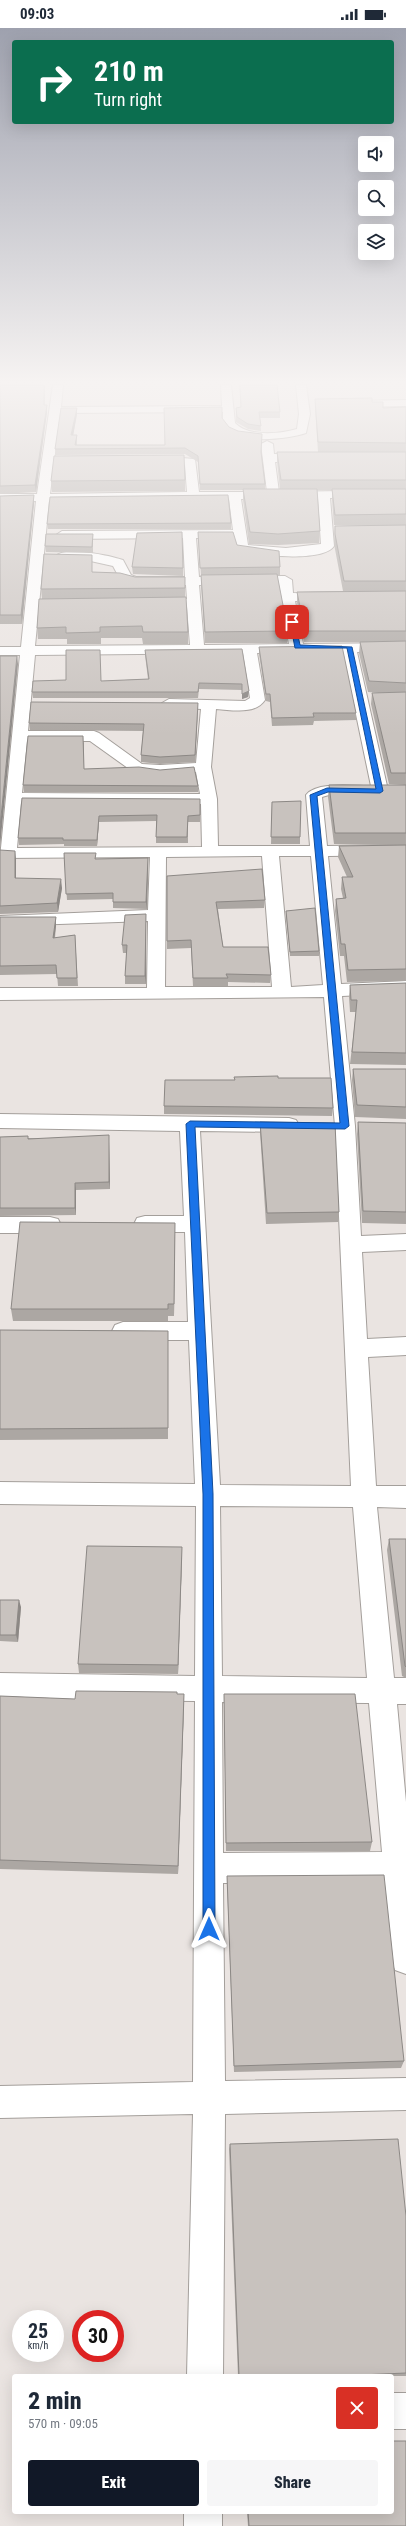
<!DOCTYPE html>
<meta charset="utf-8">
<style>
:root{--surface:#fff;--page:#f6f6f7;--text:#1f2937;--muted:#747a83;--accent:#111827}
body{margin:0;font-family:"Roboto Condensed",sans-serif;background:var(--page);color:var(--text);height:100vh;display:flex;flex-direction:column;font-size:15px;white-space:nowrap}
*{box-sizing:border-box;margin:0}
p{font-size:13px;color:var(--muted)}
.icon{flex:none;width:22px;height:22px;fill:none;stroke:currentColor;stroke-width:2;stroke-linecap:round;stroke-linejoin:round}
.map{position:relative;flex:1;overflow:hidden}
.sheet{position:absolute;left:12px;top:2346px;width:382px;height:140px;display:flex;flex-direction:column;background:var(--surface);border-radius:4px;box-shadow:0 4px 16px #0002}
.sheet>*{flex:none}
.guide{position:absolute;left:12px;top:12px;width:382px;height:84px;border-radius:4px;box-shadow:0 4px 16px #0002;background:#0b6e4f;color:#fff;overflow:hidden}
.controls{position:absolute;left:358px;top:108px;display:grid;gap:8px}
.controls a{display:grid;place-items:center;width:36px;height:36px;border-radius:4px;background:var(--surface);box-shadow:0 4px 16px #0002;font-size:20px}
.speed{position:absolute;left:12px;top:2282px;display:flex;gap:8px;font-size:20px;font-weight:700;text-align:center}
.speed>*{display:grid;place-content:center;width:52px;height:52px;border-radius:50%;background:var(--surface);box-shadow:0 4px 16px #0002;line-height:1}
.speed small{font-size:10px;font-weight:400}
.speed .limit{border:6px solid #d22;background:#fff;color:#111}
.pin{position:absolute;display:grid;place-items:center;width:34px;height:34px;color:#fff;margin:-17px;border-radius:8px;box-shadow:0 2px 6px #0006}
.me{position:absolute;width:44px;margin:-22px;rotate:0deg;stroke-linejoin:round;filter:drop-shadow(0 0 3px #0008)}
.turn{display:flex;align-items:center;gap:14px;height:84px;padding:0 16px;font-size:18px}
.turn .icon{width:52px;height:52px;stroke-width:2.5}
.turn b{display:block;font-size:28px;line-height:34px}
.round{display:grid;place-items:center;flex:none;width:42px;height:42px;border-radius:4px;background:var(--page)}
.overview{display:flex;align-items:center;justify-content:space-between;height:68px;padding:0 16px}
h1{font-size:24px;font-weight:800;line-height:30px}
.action{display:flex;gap:8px;margin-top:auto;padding:8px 16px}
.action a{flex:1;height:46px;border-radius:4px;background:var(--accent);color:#fff;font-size:16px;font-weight:800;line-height:46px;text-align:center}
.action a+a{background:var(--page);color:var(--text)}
.status{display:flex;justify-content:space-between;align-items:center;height:28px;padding:0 20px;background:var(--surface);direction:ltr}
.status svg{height:11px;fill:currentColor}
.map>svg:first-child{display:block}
</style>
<div class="status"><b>09:03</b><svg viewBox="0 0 49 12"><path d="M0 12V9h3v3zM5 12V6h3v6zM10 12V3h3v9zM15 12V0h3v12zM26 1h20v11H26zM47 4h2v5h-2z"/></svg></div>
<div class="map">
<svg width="406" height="2498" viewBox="0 0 406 2498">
<rect width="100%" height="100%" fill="#eae4e1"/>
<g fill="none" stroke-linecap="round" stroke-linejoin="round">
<defs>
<path id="minor" d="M53,357H63L61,379L222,378L221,357H231L235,395C248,409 280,406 297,401L299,386L296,357H306L310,386L306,405C289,411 233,418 224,397C222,393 223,388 223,384L60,385L50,466L187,464L185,437L150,435V429L154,428L195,431L199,464H267L261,416L267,413L273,416L274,426H307L313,430L307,434H275L279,464L406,462V470H330L334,518C323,535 255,527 237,523L234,510H196L199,549L285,548L292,552L293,565L331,566L333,569L326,573H295L303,616L406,615V623L357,624L387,758H406V768L329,767L322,769L327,818L406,817V827L328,828L341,956L406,953V965L342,968L355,1098L361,1208L406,1206V1222L362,1224L367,1311L406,1309V1327L368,1329L376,1458H406V1480L377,1479L394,1650H406V1676H397L406,1774V1946L395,1942L391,1931L384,1854L223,1855L225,2053L406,2050V2082L225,2086L223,2348H187L193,2086L0,2090V2058L193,2054L195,1673L0,1671V1645L195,1648L196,1478L0,1476V1454L195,1456L189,1312H123L115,1309L112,1303L115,1297L123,1294H188L185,1204H145L137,1202L134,1196L137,1190L145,1188H184L180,1103L0,1100V1086L289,1090L296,1092L299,1097L296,1102L289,1104L200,1103L220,1457L351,1458L335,1098L324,969L0,972V960H147L148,893L0,898V888L148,882L150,829L0,830L20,627H0V619H21L36,473L0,474V466H37ZM229,471L233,502L62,503L56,507L62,511L183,510L185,549H136L131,547L123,532C110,528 64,517 55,529L62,533L86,532L113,538L121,553L135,557H186L187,571H155L148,575L155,579H187L190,617L35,618L49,473ZM241,471H318L321,516L286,520L248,517ZM278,556L289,616L204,617L199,557ZM343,624L371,758C355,758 316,753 306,767L310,818H218L217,771L211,739L216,681C232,682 255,687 265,672L257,625ZM243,625L250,670L245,673L169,671L162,675L169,679L201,681L196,735L160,737L142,736L99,705L94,703H28L35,627ZM27,713H90L132,743L160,747L196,744L200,766L22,765ZM21,775L201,776L202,819L17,820ZM262,828L272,959H165L166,829ZM279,828H311L323,957L291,959ZM220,1478L353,1479L367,1650L222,1648ZM222,1674L369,1675L382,1824L223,1825Z
M406,372V378L353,379L347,376L353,373Z
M0,1189H50L58,1191L61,1197L58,1203L50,1205H0Z
M392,2365H406V2401H392Z
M184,2484H222V2498H184Z"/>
</defs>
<use href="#minor" stroke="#a49f9b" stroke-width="2"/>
<use href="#minor" fill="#fff" fill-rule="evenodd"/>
</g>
<path fill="#aca7a3" d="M0,357H45L44,377L47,384L36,464L0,466Z
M239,357H277L280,384V390H260L261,403L248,401L236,394V380L241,379Z
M315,371L372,374L383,380L406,379V757L389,756L371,676L372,665H379L368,664L359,625L360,614H367H304L297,574V564L343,563L334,516L335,498L395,497H334L332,472V462H317L320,503L319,515L278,517L249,516L243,472V462H200L198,434L185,426L56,427L55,421L77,386L73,407H77V417H165L222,390L229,399L261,425L265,456V461H280L277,434V424H318L315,380Z
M185,452V463L52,464L51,453Z
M34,467V475L22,596H0V468Z
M231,495V501H48L47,496Z
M198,504L237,517L280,539V547H277L288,603L287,615H205L201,558V547Z
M93,512V525L46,524L45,518Z
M92,527V544L135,549L185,560V569L188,604V616H143L142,610H101V616H67V611H38L37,600L42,571L41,561Z
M132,539L183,540V548L133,546Z
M259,619L356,685V692L314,693L313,697L272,698L270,674L266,673L259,626Z
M242,621L248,669L242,671V662L199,661L198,670H33L32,664L66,652L101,653L148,651L145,627V622Z
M198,675L195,734L160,736L141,734V727L143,703L30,702L29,695Z
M84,714V741L198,758V764H24L23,757Z
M329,757H406V953L347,954L344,928H340L335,883L336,871L343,870L341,861L342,849H347L338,829L339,818L396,817L334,816L328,769Z
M22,770L200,771V794H188V815H156V793L99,794L97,818H64V816L19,817L18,810Z
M272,774L300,809V816H271Z
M0,822L16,831V850L62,860L58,884L0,886Z
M64,825L96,831L148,830L147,881L113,880V871L67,872Z
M167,848L265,872L264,880L218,881L223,919L271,947L270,955L228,954V958H193L191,920L167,921Z
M286,883L319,923V928H290L286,888Z
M146,886V956H125V948L127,925H123L122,917Z
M0,889H56V898L55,910L75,907L78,958H58L57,946L0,947Z
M406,955V1037L350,1036L356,984H350L349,969L350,957Z
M353,1041H406V1091L355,1089L352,1052Z
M278,1050L333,1080L332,1088L164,1086V1078L234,1052Z
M260,1094L339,1184L338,1194L266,1196L260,1104Z
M358,1094L406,1095V1196L362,1195L357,1106Z
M28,1108V1110L109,1114L110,1161L76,1162V1187L0,1188V1109Z
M175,1207L174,1288H168V1293H13L11,1281Z
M0,1302L168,1303V1411L0,1412Z
M389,1511H406V1650L402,1648L387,1522Z
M182,1529L178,1646L79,1645L78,1636Z
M0,1572L21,1579L18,1614L0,1613Z
M184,1666V1676L178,1846L0,1841V1668L75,1671Z
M224,1666L372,1814L370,1823H226Z
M227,1848L404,2033L401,2040L234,2044L227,1856Z
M230,2116L406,2188V2348H238L229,2121Z
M247,2484H392L406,2498H248Z"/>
<path fill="#8c8885" d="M44,357H45L44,384Z
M47,377V384L36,464L35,457Z
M77,380V386L72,414L71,407Z
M34,467V475L22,596L21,587Z
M17,628L18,636L0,819V799Z
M249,663L248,669L242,671V666Z
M198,675V681L195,734V727Z
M99,788V794L97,818V812Z
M15,823L16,831V859L15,850Z
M148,830V837L147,881L146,874Z
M61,851L62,860L58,884L57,875Z
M146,886V956L145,948Z
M56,889V898L53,919V910Z
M109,1107V1114L110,1161L109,1154Z
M75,1155L76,1162V1187L75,1180Z
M175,1195V1207L174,1288V1276Z
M182,1519V1529L178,1646V1637Z
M19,1572L21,1579L18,1614L16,1607Z
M184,1666V1676L178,1846V1838Z"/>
<path fill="#c8c2be" stroke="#8c8885" d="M0,357H44V377H47L35,457L0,458Z
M240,357H277L280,384H259L261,398L248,396L237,389L236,380L241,379Z
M372,370V374H383V380L406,379V415L318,414L315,371Z
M222,379V390L229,399L238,403L262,406L261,424L265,456H200L198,428L185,420L55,421L61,380H77L71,407H77L75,417H165L164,380Z
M277,424H406V452H281Z
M184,427L185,452L51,453L54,428Z
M243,461H317L320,503L278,506L250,504Z
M332,461H406V486L335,487Z
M34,467L21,587H0V468Z
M228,467L231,495L47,496L50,469Z
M406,497V553H344L335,506V498Z
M182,504L183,540L132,539L137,505Z
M198,504H233L237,517L279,523L280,539L200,540Z
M46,506H93L92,519L45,518Z
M44,526L92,527V544L120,545L135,549H185V560L41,561Z
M277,546L288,603L205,604L201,547Z
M406,563V603H305L297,564Z
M186,569L188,604H143L142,598L100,599V604L66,605V599L37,600L39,571Z
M406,613V655L369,653L360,614Z
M342,618L356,685H313L314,689L272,690L270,666H266L259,619Z
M242,621L249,663L242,666V656L199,655L198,664H32L33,653L66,652V622H100L101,653L149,651L145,622Z
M0,628H17L0,799Z
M406,664V745H391L372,665Z
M31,674L198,675L195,727L160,729L141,727L144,696L29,695Z
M28,708H83L84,741L139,739L160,742L194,739L198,758L23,757Z
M329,757H406V805H335Z
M22,770L200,771V787L188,788L187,809H156L157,787L99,788L97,812H63V810H18Z
M301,773L300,809H271L272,774Z
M406,817V941L348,942L345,916H341L336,871L346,870L342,849H353L339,818Z
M0,822L15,823V850L61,851L57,875L0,878Z
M64,825H96L95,831L148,830L146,874H113V865L66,866Z
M262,841L265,872L216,874L223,919H268L271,947L226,946L228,950H193L191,912L167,913V848Z
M315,880L319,923L290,924L286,883Z
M146,886L145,948H125L127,917H122L125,887Z
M0,889H56L53,910L75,907L77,950H57L56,937L0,938Z
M406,955V1025L352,1024L357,972H351L350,957Z
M353,1041H406V1079L357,1077Z
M278,1048V1050H331L333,1080L164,1078L165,1052H235L234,1049Z
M260,1094L335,1095L339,1184L267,1185Z
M358,1094L406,1095V1184L363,1183Z
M109,1107V1154L75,1155V1180H0V1109L28,1108V1111Z
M20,1194L175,1195L174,1276H168V1281H11Z
M0,1302L168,1303V1400L0,1401Z
M389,1511H406V1639L405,1638Z
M87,1518L182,1519L178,1637L78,1636Z
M0,1572H19L16,1607H0Z
M76,1663L177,1664V1666H184L178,1838L0,1832V1668L75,1671Z
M224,1666H355L372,1814L226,1815Z
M384,1847L404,2033L234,2038L227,1848Z
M398,2111L406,2188V2345L337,2348H239L230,2116Z
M392,2413H406V2498H249L248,2484H392Z"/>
<linearGradient id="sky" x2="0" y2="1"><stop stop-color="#9ea1ae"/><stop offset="0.5" stop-color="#f6f3f2"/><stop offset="1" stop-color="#f6f3f2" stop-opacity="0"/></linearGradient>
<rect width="406" height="707" fill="url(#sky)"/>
<path fill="#1a73e8" stroke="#114b97" d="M292,592L295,594L300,617L352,619L383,763L380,765L328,764L317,768L349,1098L345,1101L195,1099L213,1466L215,1901L213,1906L209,1908L204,1906L203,1901V1466L186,1096L190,1093L340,1095L310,767L327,760L376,761L347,620H295L290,594Z"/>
</svg>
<div class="controls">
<a><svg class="icon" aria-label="sound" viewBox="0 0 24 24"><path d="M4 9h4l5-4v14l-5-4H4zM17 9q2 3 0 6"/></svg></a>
<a><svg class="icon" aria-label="search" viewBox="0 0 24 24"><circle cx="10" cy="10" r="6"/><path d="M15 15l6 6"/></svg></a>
<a><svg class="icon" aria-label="layers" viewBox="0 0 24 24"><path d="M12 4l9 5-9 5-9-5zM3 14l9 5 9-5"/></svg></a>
</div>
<div class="speed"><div>25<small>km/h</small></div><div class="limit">30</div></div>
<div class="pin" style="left:292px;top:594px;background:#d93025"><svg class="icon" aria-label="arrive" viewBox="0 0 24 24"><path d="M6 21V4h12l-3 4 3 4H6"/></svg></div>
<svg class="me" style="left:209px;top:1901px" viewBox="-20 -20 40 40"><path d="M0-17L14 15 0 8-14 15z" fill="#1a73e8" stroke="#fff" stroke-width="4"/></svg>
<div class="guide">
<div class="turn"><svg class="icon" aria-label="right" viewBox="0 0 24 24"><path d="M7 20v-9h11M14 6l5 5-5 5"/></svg><div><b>210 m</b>Turn right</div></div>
</div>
<section class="sheet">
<div class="overview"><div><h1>2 min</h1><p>570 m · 09:05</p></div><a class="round" style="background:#d93025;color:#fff"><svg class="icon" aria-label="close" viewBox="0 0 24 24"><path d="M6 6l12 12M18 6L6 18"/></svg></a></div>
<div class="action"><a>Exit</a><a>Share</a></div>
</section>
</div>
